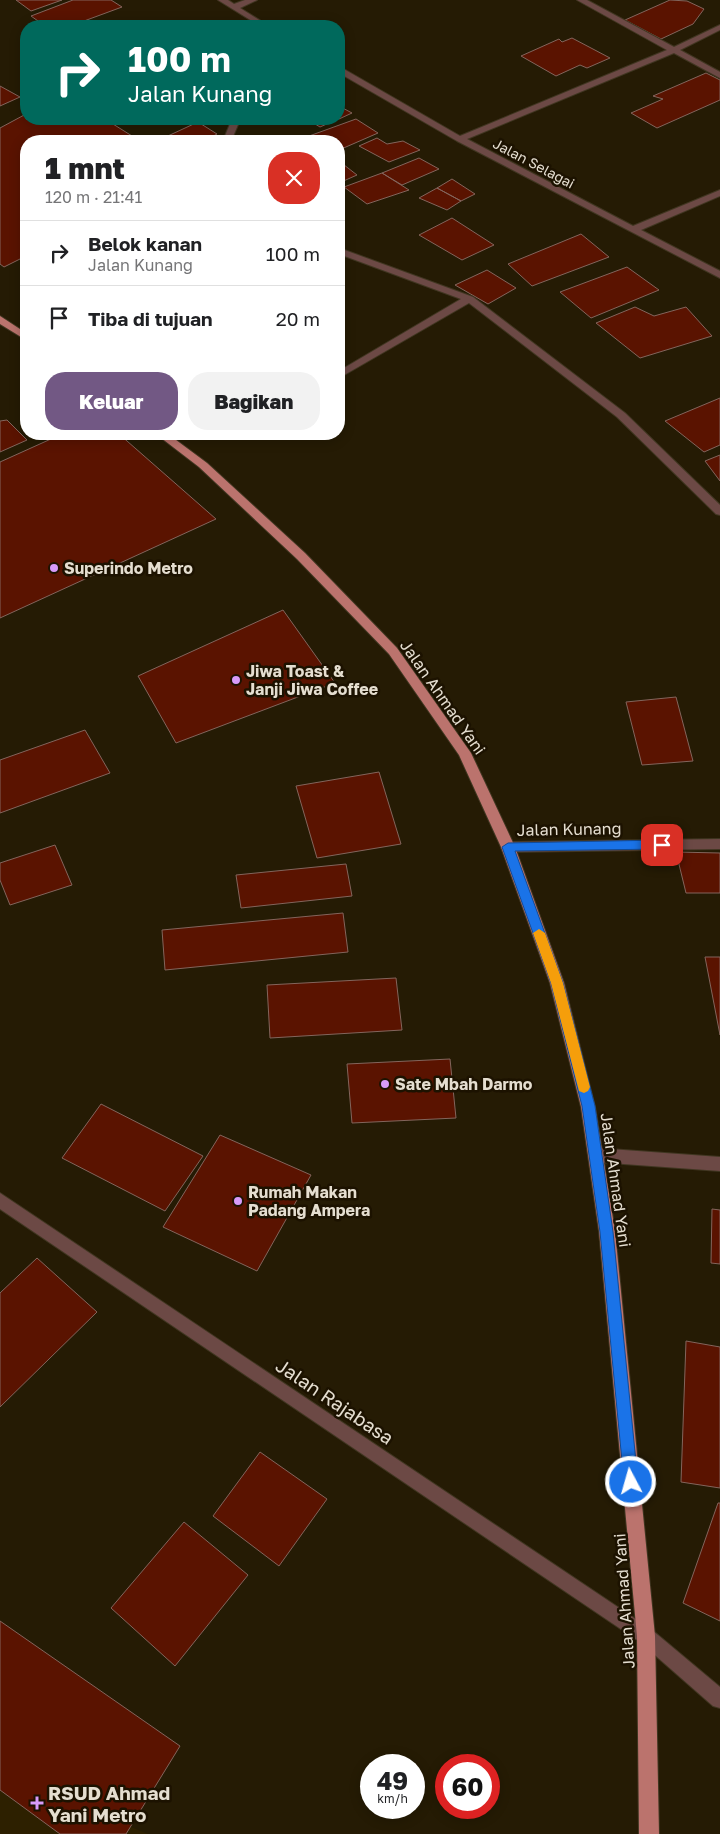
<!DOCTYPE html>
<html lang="id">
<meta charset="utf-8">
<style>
:root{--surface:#fff;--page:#f2f2f2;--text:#202124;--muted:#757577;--line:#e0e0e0;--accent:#725884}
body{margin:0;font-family:"Golos Text",sans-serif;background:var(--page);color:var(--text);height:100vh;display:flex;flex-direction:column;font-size:19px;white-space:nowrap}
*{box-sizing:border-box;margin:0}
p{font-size:16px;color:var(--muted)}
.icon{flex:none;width:28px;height:28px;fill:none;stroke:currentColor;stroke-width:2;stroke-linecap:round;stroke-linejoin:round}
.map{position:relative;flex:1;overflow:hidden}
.panel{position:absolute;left:20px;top:135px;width:325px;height:305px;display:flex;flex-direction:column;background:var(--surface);border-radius:20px;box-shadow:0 2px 12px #0003}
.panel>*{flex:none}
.banner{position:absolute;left:20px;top:20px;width:325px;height:105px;border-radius:20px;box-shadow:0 2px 12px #0003;background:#00695c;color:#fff;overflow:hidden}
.speed{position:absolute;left:360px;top:1754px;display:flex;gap:10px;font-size:25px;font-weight:700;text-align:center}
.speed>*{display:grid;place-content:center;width:65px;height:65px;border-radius:50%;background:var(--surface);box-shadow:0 2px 12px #0003;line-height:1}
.speed small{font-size:12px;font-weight:400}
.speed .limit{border:8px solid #d22;background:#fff;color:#111}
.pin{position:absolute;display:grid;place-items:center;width:42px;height:42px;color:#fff;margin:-21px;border-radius:10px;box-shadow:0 2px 8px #0006}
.me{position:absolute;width:55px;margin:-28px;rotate:354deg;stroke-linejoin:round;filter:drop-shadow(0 0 4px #0008)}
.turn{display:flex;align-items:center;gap:18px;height:105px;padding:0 25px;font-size:22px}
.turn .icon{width:65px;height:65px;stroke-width:2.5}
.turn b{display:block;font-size:35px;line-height:42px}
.round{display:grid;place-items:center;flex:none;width:52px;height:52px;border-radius:20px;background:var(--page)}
.summary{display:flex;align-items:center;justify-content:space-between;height:85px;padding:0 25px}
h1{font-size:30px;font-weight:800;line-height:38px}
.cta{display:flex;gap:10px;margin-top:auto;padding:10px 25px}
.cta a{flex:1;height:58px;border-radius:20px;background:var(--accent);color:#fff;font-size:20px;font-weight:800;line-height:58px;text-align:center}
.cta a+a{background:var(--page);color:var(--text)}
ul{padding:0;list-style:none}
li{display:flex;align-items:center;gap:15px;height:65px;padding:0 25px;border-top:1px solid var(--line)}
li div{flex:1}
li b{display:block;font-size:19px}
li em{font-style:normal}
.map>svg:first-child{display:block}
</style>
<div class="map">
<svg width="720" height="1834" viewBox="0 0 720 1834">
<rect width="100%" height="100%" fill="#251b04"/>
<path fill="#2d2000" d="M0,1773L148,1834H0Z"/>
<path fill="#5a1300" stroke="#83655c" d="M16,0H62L31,11Z
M73,0H111L122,7L84,21L92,24L87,26H45L31,16Z
M670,0L687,1L704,9L693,24L661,39L625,20Z
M572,38L610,58L587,68L580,65L556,76L521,56L559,39L562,42Z
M706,73L720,80V100L657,128L631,113L663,99L653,96Z
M0,86L20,97L0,106Z
M339,106L352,113L339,119Z
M26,114V119H105L140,141H26V256L4,267L0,264V128Z
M307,119H338L320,127Z
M356,119L378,133L339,150V141L298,140Z
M198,122L217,134L204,141H157Z
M377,138L387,144L403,141L420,150L389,162L359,146Z
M419,158L439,169L402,185L382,173Z
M339,161L357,175L339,183Z
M382,173L409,190L367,204L344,187Z
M452,179L475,194L461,201L437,188Z
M437,188L461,201L447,210L419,198Z
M452,218L494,245L462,260L419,235Z
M581,234L609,257L532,286L508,264Z
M627,267L659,290L591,318L560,292Z
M487,270L516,288L488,304L455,285Z
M635,307L654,316L686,307L712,336L640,358L596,323Z
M720,398V445L704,452L665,421Z
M7,420L27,440L0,452V421Z
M62,434H119L216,519L0,618V462Z
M720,455V481L705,461Z
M283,610L335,683L176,743L138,676Z
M676,697L693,761L642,765L626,702Z
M85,730L110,773L0,813V760Z
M379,772L401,844L317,858L296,786Z
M55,845L72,885L10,905L0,880V863Z
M676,852L720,853V893H686Z
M346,864L352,896L241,908L236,875Z
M343,913L348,952L165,970L162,930Z
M705,957H720V1035Z
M396,978L402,1030L270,1038L267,985Z
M450,1059L456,1118L352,1123L347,1064Z
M101,1104L203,1156L165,1211L62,1158Z
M220,1135L311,1175L257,1271L163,1227Z
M712,1209L720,1210V1264L711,1263Z
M37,1258L97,1312L0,1407V1293Z
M686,1341L720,1347V1488L681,1482Z
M260,1452L327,1499L279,1566L213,1516Z
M718,1503H720V1621L683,1603Z
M184,1522L248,1575L175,1666L111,1608Z
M0,1621L180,1746L126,1834H60L0,1790Z"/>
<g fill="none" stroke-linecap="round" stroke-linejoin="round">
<defs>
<path id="minor" d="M218,0H228L234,4L245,0H257L240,8L269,26H260Z
M577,0H587L674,47L720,25V30L680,50L720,72V78L674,53L467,139L633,226L720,190V196L641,230L720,271V278L457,141L339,73V67L342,68L460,136L667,50Z
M232,119L240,120L231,141H223Z
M339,248L473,297L625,413L720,505V515L716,514L617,417L469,303L339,378V371L461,299L339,254Z
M720,839V849L508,852L503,851L501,847L503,843L508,842Z
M596,1148L720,1157V1171L596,1162L591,1160L588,1155L591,1150Z
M0,1193L652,1630L720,1687V1708L713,1706L640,1642L0,1209Z"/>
<path id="primary" d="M0,316L26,333V340L0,324Z
M156,434H168L207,463L305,553L397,648L471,753L515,847L564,983L595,1107L615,1231L655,1636L659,1834H639L637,1636L599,1231L581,1107L550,983L501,847L459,755L389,654L297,559L199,467Z"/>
</defs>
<use href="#minor" stroke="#403621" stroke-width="2"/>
<use href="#primary" stroke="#403621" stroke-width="2"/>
<use href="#minor" fill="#6c4945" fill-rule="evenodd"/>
<use href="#primary" fill="#bb736d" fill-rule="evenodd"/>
</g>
<path fill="#1a73e8" stroke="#114b97" d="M662,840L668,845L662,849L515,851L563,983L595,1106L613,1232L638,1482L636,1487L631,1489L626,1487L624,1482L600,1232L582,1106L551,983L502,847L508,843Z"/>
<path fill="#f59e0b" d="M539,929L545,933L563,983L590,1087L588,1091L584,1093L579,1091L578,1087L551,983L533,933Z"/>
<g fill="#d79bf9" stroke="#1c1200" stroke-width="2">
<circle cx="54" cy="568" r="5"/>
<circle cx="236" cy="680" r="5"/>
<circle cx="385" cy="1084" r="5"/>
<circle cx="238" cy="1201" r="5"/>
<path d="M34.5 1795.5h5v5h5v5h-5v5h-5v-5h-5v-5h5z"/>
</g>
<g text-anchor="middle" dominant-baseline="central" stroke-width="5" stroke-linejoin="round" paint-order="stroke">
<g font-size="14" fill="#e5ded0" stroke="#1c1200">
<text transform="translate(534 163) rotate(28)">Jalan Selagai</text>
</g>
<g font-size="16" font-weight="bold" fill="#e5ded0" stroke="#1c1200" text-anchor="start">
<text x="64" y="568">Superindo Metro</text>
<text x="246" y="671">Jiwa Toast &amp;<tspan x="246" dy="18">Janji Jiwa Coffee</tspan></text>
<text x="395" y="1084">Sate Mbah Darmo</text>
<text x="248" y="1192">Rumah Makan<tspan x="248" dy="18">Padang Ampera</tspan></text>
</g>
<g font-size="16" fill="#e5ded0" stroke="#1c1200">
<text transform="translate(443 697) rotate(55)">Jalan Ahmad Yani</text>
<text transform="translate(569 829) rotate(-1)">Jalan Kunang</text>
<text transform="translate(616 1180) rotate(82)">Jalan Ahmad Yani</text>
<text transform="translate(624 1601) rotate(-94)">Jalan Ahmad Yani</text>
</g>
<g font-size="19" fill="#e5ded0" stroke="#1c1200">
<text transform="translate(335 1401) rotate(34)">Jalan Rajabasa</text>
</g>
<g font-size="19" font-weight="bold" fill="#e5ded0" stroke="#1c1200" text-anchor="start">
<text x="48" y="1792">RSUD Ahmad<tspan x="48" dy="22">Yani Metro</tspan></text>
</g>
</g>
</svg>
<div class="speed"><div>49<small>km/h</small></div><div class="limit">60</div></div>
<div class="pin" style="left:662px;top:845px;background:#d93025"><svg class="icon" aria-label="arrive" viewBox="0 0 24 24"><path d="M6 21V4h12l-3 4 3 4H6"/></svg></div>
<svg class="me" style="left:631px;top:1482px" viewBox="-20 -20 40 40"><circle r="17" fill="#1a73e8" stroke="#fff" stroke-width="3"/><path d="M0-11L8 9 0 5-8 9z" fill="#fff"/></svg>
<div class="banner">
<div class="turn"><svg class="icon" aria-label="right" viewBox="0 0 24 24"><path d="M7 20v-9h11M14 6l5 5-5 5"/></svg><div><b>100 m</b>Jalan Kunang</div></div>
</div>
<section class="panel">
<div class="summary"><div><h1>1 mnt</h1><p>120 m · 21:41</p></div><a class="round" style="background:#d93025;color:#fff"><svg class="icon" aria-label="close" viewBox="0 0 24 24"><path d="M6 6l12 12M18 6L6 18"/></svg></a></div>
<ul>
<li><svg class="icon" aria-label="right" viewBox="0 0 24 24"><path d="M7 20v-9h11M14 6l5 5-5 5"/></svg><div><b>Belok kanan</b><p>Jalan Kunang</p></div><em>100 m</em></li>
<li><svg class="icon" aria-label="arrive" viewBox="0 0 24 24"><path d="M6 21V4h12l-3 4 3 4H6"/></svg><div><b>Tiba di tujuan</b></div><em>20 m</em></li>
</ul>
<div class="cta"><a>Keluar</a><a>Bagikan</a></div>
</section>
</div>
